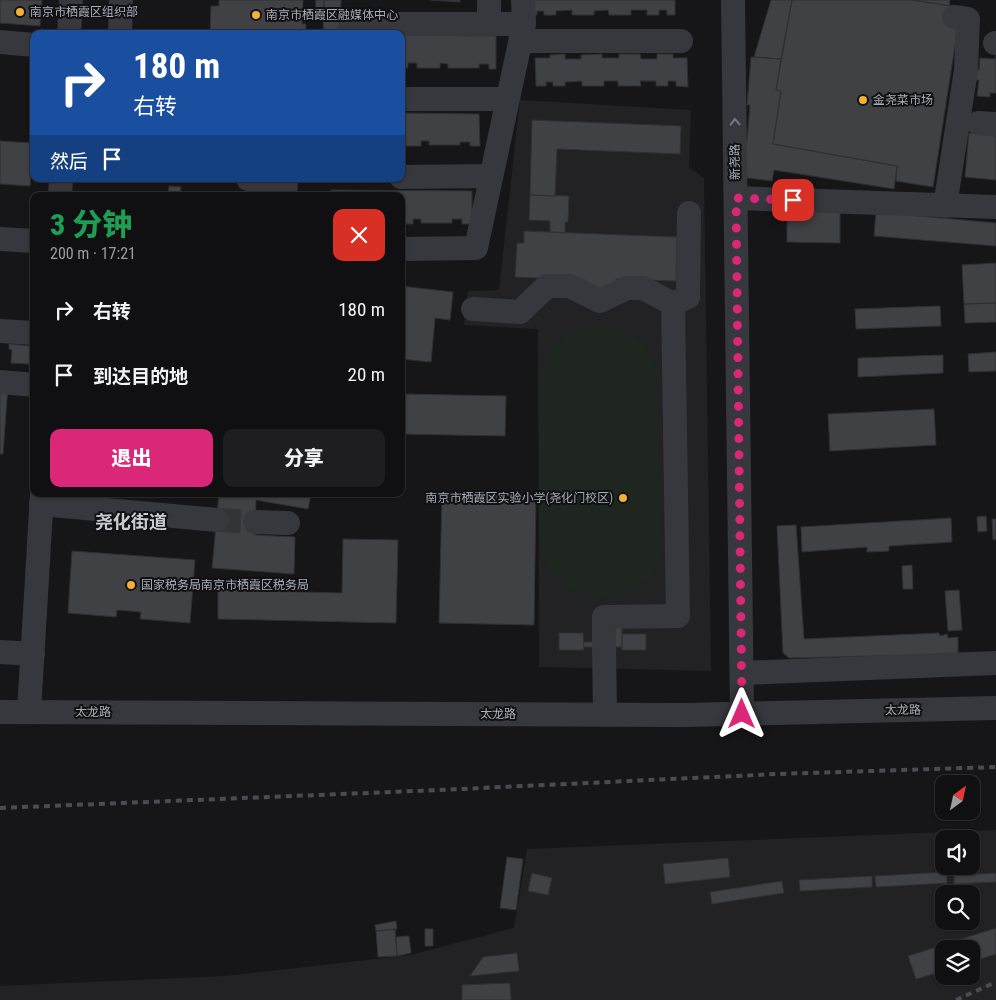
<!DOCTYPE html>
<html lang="zh">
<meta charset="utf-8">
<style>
:root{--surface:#101012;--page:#1e1e20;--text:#f1f3f6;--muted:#9c9d9f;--line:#303032;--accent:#db2777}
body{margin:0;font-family:"Roboto Condensed","Noto Sans SC",sans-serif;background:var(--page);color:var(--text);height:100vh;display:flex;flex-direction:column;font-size:19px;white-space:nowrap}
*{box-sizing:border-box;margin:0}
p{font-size:16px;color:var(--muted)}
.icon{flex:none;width:28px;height:28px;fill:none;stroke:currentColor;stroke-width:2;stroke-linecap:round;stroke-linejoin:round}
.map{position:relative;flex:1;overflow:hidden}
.drawer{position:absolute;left:30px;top:192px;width:375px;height:305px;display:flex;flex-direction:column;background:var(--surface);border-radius:10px;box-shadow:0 1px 4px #0004,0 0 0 1px var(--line)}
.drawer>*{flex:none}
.banner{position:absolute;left:30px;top:30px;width:375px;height:152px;border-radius:10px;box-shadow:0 1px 4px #0004,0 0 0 1px var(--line);background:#1a4fa0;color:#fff;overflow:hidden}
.needle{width:32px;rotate:33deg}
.buttons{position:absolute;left:935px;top:775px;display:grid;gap:10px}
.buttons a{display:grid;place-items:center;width:45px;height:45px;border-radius:10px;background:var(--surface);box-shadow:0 1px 4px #0004,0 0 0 1px var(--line);font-size:25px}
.pin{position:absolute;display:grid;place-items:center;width:42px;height:42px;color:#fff;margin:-21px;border-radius:10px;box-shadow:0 2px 8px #0006}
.me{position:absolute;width:55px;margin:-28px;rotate:0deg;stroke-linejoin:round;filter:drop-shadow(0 0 4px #0008)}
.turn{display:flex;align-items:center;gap:18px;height:105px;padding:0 20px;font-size:22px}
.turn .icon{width:65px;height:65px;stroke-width:2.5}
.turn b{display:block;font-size:35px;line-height:42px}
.then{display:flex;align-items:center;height:48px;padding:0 20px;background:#0003;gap:10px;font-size:19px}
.round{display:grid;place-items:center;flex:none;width:52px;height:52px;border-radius:10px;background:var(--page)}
.overview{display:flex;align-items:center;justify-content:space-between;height:85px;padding:0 20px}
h1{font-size:30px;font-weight:800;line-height:38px;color:#1e9e55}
.primary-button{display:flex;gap:10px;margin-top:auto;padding:10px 20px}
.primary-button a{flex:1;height:58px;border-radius:10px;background:var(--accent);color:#fff;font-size:20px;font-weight:800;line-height:58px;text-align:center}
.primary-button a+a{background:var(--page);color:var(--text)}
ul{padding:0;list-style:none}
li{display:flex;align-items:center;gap:15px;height:65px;padding:0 20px}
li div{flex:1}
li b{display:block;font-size:19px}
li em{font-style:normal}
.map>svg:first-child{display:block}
</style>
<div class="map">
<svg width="996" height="1000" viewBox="0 0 996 1000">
<rect width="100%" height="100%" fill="#161618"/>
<path fill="#222225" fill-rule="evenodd" d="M520,100L691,110L689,167L704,178L711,671L539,667L538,329L464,325L468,291L499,290Z
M996,830V1000H0V986L226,976L410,955L514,928L527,849ZM944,839H971V866H944ZM944,894H971V921H944ZM944,949H971V976H944Z"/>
<path fill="#1e261f" d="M603,327C629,331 648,342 656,367L662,539C662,544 663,550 662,554C653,594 606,607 573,590C561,583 550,575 545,561C537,541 540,515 540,493C540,455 540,417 539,379C547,343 566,329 603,327Z"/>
<path fill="#404145" stroke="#303034" d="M0,0H42L40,26L0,23Z
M219,0H303L302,24H306L305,34H210L211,6H219Z
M316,0H324V10H315Z
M324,0H341L340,34H323Z
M430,0H460V2Z
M526,0H675V15H667V10H659V15H647V10H631V15H609L608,10L594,11V15H572V10L556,11V15H544V11H537V15H526Z
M771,0H792L781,59L754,57Z
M792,0H913L952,6L958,26L933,187L896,181L897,166L773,144L781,91L776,90Z
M913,0H950L949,6Z
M305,31L321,32V34H305Z
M401,35L496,36V69H489V64H479V68H448V64L440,63V68H417V63H408V68H401Z
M565,54V59H581V55L602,54V58H619V54H640L641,59H657V54H673V58H687L688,87L676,86V81H668V86H656V81H640L641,86H618V81H604V86H582V81L565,82V86H553V82H546V86H536L535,58H550V55Z
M996,55V93H990V97L977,96L979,80H973L974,69L979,70L980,58L995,59Z
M751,57L781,59L776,90L781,91L773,144L897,166L894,189L774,170L772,181L741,177L744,142L747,141L750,105H747Z
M401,113L479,114L480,146H470V142H460V145H429V141H421V146H401Z
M532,120L681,126L680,154L557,149L555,196L530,195Z
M969,133L996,136V180L965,177Z
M0,141L32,143L30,186L0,184Z
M169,186L181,187L180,196H168Z
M331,190L472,191V224H462V219H452V223H421V219H413V224H401V196H331Z
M530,195L569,196L568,222H565V233L550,232V221L529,220Z
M787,205H840V243L787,242Z
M876,212L996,223V246L874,236Z
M524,231L677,237L676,281L616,279V291L584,290L585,280L515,277L517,243H524Z
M996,263V303L964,304L962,265Z
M401,286L453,292L450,320L435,318L431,362L401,359Z
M996,303V322L965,323L964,304Z
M940,306L941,326L856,329L855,309Z
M9,344L31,346V344H34V370L29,369V364L11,363L12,350L9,349Z
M996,352V371L969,372L968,354Z
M943,355V373L858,377V358Z
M0,385H8L3,454H0Z
M401,394L506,396L505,436L401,434Z
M934,409L936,445L830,451L828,414Z
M442,493L536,495L534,625L439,623Z
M219,494H311L308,509L256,500L255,535L295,537L294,574L212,568Z
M986,516L987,531L978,532L977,517Z
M951,518L952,542L889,546V551L867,552V547L802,552L801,527Z
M992,519H996V539L993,540Z
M796,525L804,639L939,633L940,636L947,634L948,638L958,637V654L789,658L783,653L777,526Z
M343,539L398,540L396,623L218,619V590L342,593Z
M72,551L195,560L190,623L140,619L141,612L117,610L116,617L68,613Z
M912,565L913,589H903L902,566Z
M959,590L962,630L948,631L945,591Z
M614,625H622V647H584L583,642H614Z
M559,633H583L584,650H559Z
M622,634H646V650H622Z
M507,857L523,859L516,910L500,908Z
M728,858L730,877L665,884L663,864Z
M947,872V883L876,887L875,876Z
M532,873L552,878L548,895L528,891Z
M996,873V882L954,884V875Z
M872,876V887L800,891L799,880Z
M782,881L784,893L712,904L710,892Z
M396,921L397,929L376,931L375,925Z
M996,928V954L971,962V949H944V971L916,979L908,956Z
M395,929L397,956L378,957L376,931Z
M425,929H433V946H425Z
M409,936L411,953L397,956L396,937Z
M517,953L519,971L470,976L483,957Z
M510,983L511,1000H462V985Z"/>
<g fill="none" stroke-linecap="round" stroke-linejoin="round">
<path stroke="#333438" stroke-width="24" stroke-dasharray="24 12" stroke-linecap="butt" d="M217,520L255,522"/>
<path stroke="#37383d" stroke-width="24" d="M489,0V24
M733,0L742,714
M69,34L71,0
M120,34L121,0
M350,34V24H524
M520,41H681
M0,42L34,45
M995,43H996
M401,99H508
M978,123L996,124
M401,177L491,176
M248,179L286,181L285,196
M60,196L61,179
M736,198L996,207
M945,206L966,70L968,19L954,17
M0,239L34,241
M401,249L476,248L524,24L523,0
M673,304L688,297L689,213
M473,309L520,312L547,286H570L600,301L627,288H643L673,304L678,616L604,617V642
M0,331L34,333
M0,382L34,385
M41,504L217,520
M255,522L288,523
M604,647L605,714
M0,652L33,654
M742,673L996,663
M0,712L684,715L996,708
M29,712L42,494"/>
<path stroke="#4a4c52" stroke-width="4" stroke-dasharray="6 5" stroke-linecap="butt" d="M0,808L439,790L777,774L996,767
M956,1000L996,982"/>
</g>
<defs><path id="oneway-chevron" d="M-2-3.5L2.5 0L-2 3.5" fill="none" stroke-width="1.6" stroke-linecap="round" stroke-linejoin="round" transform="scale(1.25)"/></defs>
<use stroke="#757881" href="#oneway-chevron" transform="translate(735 122) rotate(-91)"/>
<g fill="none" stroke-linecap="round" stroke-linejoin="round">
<path stroke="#db2777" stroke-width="9" stroke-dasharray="0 16.2" d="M742,714L736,198L793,200"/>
</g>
<g fill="#f2b134" stroke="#111113" stroke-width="2">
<circle cx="20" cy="12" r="5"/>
<circle cx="256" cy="15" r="5"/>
<circle cx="863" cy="100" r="5"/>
<circle cx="623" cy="498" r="5"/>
<circle cx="131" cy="585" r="5"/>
</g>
<g text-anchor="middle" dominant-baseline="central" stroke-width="4" stroke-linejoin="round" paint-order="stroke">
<g font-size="12" fill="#a8adb8" stroke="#111113" text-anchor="start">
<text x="30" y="12">南京市栖霞区组织部</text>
<text x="266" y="15">南京市栖霞区融媒体中心</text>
<text x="873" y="100">金尧菜市场</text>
<text x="613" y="498" text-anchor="end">南京市栖霞区实验小学(尧化门校区)</text>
<text x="141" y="585">国家税务局南京市栖霞区税务局</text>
</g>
<g font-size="12" fill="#a8adb8" stroke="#111113">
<text transform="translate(735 162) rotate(-91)">新尧路</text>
<text transform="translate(903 710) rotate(-1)">太龙路</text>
<text x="93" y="712">太龙路</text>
<text x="498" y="714">太龙路</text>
</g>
<g font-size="18" font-weight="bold" fill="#c9ccd4" stroke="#111113">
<text x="131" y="521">尧化街道</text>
</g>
</g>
</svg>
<div class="buttons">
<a><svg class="needle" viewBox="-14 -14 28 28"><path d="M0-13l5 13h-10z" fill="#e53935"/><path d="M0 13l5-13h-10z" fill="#9c9d9f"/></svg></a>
<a><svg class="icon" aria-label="sound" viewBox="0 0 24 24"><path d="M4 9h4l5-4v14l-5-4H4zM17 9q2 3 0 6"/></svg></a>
<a><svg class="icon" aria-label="search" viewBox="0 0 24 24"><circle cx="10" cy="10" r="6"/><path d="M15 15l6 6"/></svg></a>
<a><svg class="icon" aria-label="layers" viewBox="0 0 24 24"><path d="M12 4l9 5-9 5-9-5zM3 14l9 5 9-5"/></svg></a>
</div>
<div class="pin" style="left:793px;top:200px;background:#d93025"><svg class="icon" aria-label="arrive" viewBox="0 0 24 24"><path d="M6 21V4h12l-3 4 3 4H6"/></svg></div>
<svg class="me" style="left:742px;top:714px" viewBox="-20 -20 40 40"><path d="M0-17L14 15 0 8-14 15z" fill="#db2777" stroke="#fff" stroke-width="4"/></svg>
<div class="banner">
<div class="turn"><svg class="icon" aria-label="right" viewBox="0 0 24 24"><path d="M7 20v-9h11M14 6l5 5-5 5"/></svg><div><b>180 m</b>右转</div></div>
<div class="then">然后<svg class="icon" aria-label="arrive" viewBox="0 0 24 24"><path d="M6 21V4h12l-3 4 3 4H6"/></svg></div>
</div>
<section class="drawer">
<div class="overview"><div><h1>3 分钟</h1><p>200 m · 17:21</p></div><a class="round" style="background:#d93025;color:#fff"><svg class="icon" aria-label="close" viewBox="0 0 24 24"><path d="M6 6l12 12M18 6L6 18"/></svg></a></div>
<ul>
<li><svg class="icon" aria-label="right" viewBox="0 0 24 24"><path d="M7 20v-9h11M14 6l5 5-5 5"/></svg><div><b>右转</b></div><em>180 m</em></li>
<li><svg class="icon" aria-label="arrive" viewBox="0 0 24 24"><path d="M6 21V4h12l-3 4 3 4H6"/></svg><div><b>到达目的地</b></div><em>20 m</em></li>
</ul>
<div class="primary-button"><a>退出</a><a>分享</a></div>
</section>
</div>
